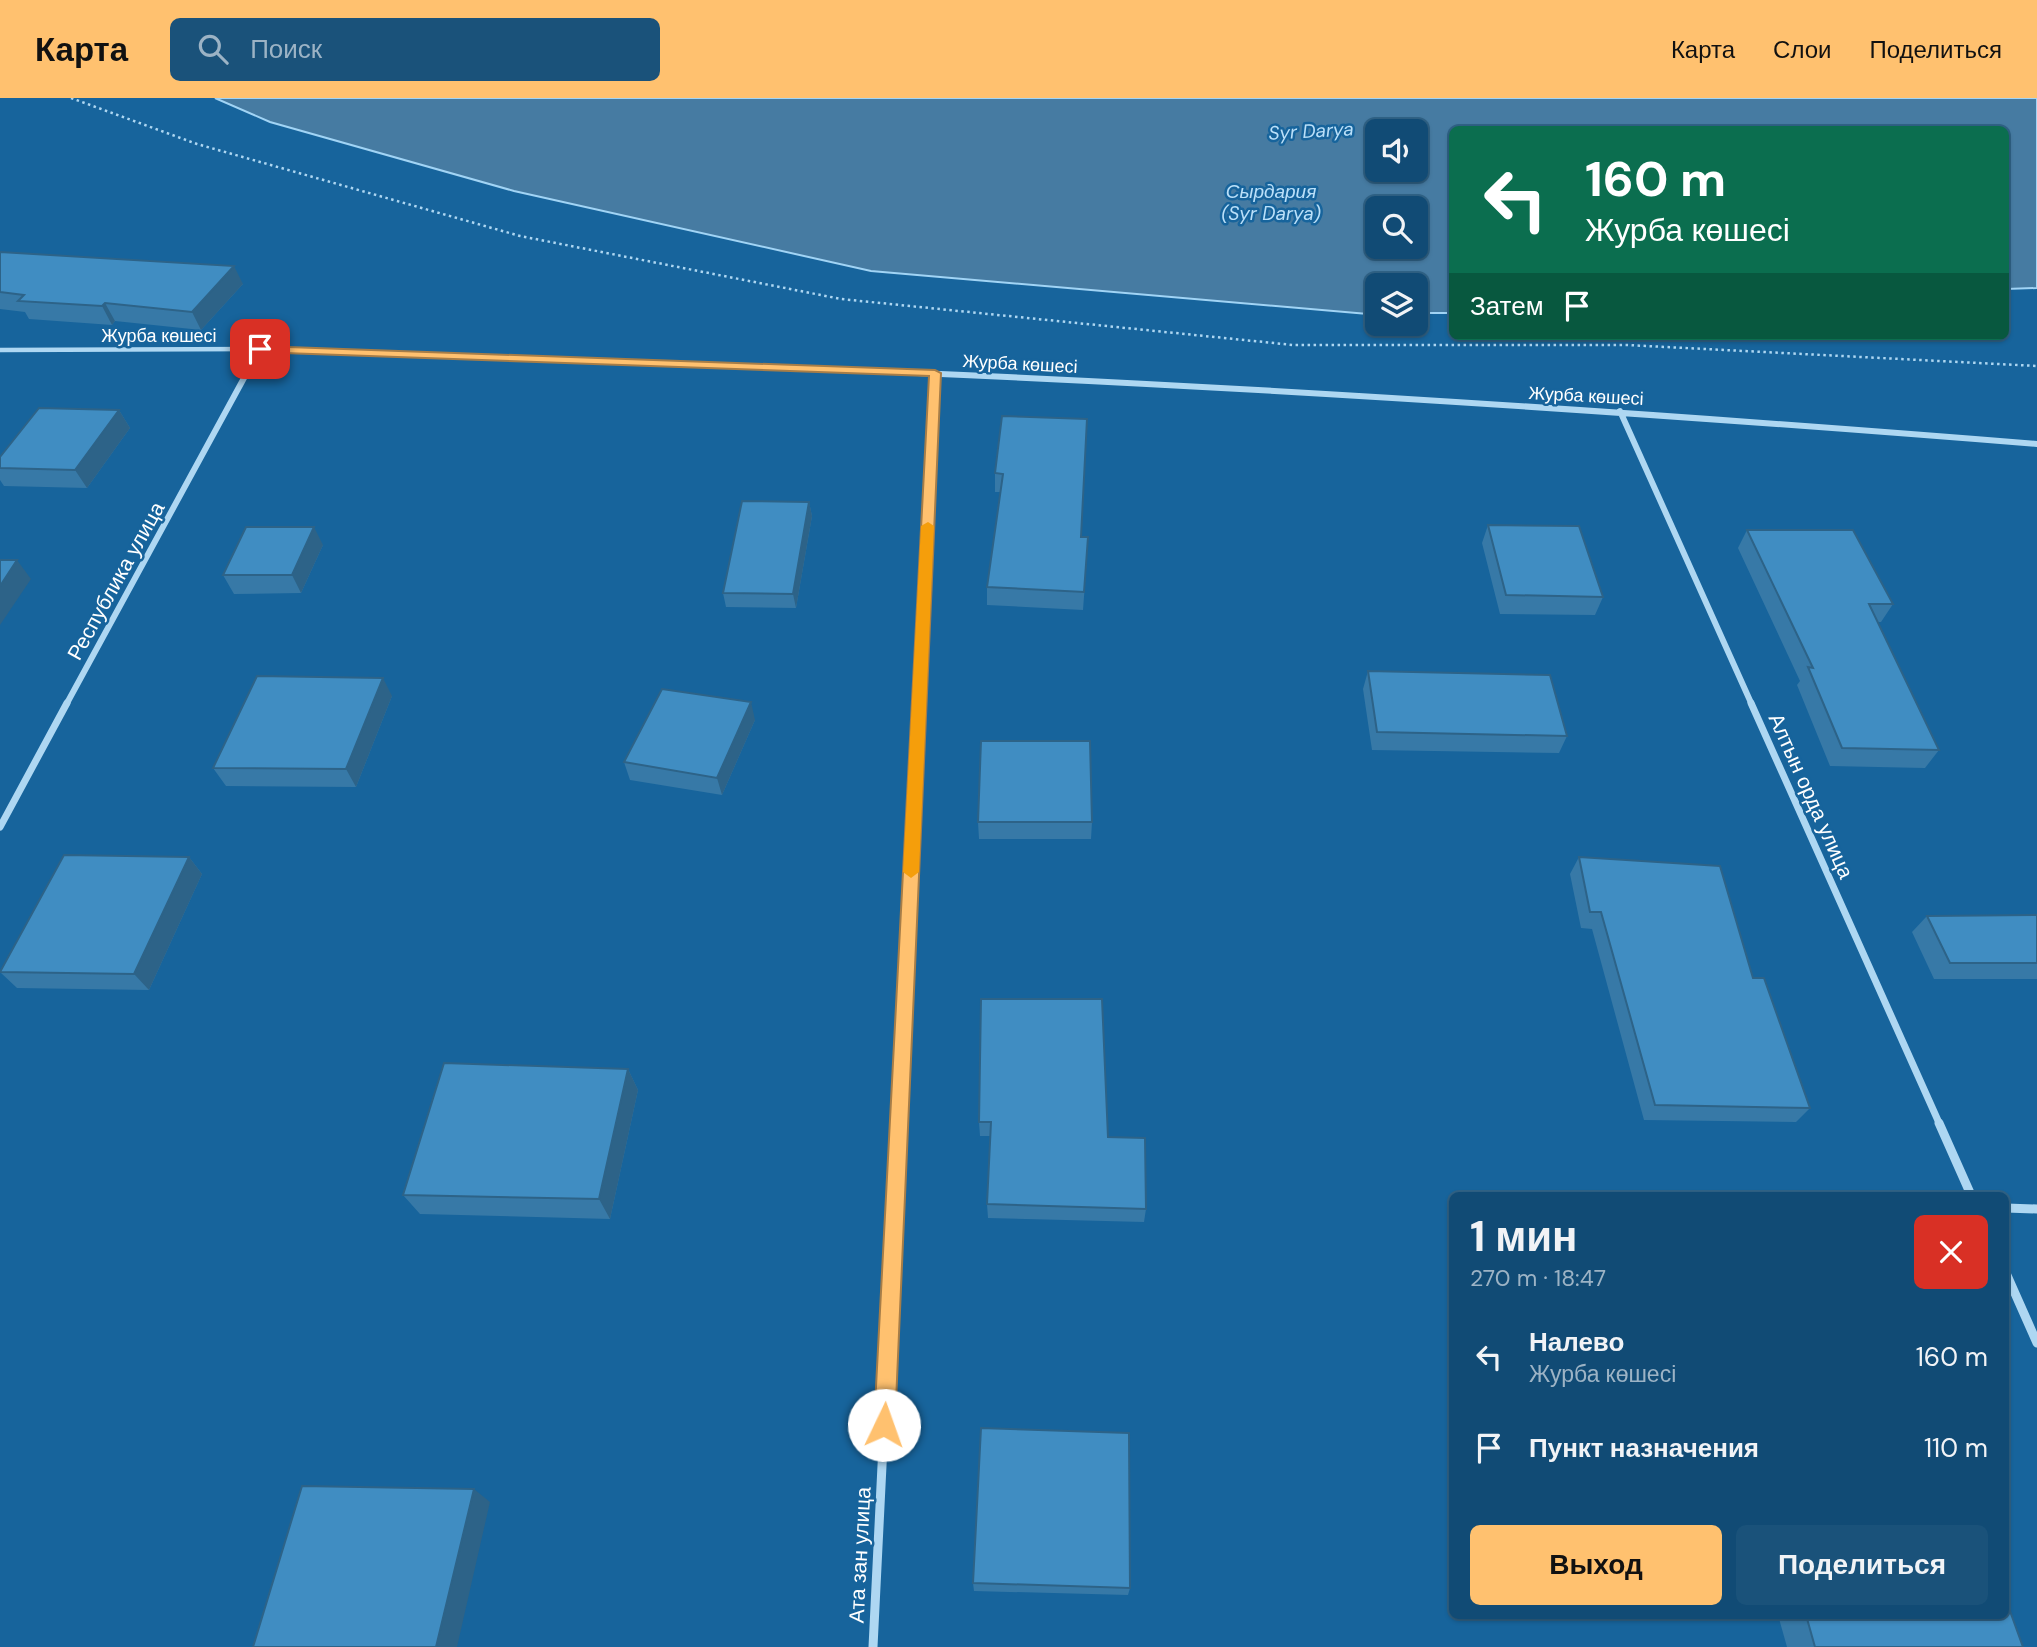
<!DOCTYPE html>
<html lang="ru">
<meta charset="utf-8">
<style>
:root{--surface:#114b75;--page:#1a527a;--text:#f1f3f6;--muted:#9cb3c5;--line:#306387;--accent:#ffc16f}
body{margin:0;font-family:"DM Sans",sans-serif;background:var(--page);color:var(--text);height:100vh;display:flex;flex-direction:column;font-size:26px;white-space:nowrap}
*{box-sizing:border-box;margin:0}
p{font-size:23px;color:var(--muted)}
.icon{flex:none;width:38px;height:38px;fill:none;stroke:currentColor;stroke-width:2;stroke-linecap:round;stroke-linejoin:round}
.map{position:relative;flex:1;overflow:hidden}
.drawer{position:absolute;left:1449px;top:1094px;width:560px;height:427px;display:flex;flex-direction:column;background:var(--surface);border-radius:10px;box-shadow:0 2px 5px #0004,0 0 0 2px var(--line)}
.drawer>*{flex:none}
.banner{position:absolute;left:1449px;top:28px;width:560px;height:214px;border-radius:10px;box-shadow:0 2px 5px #0004,0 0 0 2px var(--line);background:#0b6e4f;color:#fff;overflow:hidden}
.tools{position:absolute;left:1365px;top:21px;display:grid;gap:14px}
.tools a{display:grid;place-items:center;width:63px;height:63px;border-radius:10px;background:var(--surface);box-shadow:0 2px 5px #0004,0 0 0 2px var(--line);font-size:35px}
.pin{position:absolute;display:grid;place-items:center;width:60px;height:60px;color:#fff;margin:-30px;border-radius:14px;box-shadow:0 4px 10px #0006}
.me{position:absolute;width:77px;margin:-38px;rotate:3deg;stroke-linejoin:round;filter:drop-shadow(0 0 5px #0008)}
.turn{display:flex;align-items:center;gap:24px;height:147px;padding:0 21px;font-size:32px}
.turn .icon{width:91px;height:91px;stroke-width:2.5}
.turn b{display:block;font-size:49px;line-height:60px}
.then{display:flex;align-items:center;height:66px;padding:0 21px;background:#0003;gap:14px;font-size:26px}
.round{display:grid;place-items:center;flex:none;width:74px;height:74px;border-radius:10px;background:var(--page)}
.head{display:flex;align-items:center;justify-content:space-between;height:119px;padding:0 21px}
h1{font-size:42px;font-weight:700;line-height:52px}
.button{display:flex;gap:14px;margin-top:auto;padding:14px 21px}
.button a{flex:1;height:80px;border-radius:10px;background:var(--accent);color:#111;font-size:28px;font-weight:700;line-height:80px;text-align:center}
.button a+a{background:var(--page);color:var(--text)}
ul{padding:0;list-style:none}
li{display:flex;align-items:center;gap:21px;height:91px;padding:0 21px}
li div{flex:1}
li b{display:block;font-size:26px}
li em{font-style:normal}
header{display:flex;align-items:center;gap:42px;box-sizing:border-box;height:98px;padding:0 35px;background:var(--accent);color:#111}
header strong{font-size:33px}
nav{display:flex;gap:38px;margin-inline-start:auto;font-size:24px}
.search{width:490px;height:63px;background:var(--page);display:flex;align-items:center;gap:18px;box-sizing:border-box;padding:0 24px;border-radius:10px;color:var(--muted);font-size:26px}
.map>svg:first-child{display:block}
</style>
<header>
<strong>Карта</strong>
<div class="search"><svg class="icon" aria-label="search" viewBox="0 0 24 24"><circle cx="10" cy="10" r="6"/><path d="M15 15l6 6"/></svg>Поиск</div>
<nav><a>Карта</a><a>Слои</a><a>Поделиться</a></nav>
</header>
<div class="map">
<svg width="2037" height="1549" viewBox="0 0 2037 1549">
<rect width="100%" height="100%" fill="#17649c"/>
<path fill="#467ba2" stroke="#a1d4f5" stroke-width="2" fill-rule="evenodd" d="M215,0H2037V190L2006,191V32H1452V215H1416V187H1377V216H1368L871,173L514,93L270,24ZM1377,33H1416V72H1377ZM1377,110H1416V149H1377Z"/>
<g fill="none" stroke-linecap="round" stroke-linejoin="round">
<path stroke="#aed7f2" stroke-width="2.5" stroke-dasharray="2.5 3.5" stroke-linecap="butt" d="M71,0L197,46L520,138L841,201L1293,247H1627L2037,268"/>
<path stroke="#aed7f2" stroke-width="4.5" d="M0,252L260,251L813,271
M249,271L260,251"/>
<path stroke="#aed7f2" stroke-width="6" d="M764,269C1189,284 1613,312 2037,346
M1620,313L1752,607
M66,607L250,269
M919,607L935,275"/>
<path stroke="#aed7f2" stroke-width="7" d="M1751,605L1940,1027
M0,729L67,605
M898,1027L919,605"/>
<path stroke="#aed7f2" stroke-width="9" d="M1939,1025L1971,1097
M2006,1110L2037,1111
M2006,1175L2037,1245
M873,1549L899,1025"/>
</g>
<path fill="#3779a7" d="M0,154L243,186L201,232L115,223L112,227L29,221L25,214L0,211Z
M119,312L130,330L87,390L4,388L0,382V359Z
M1002,318L1081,439L1087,458L1083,512L987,507V489L1000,394H995V375Z
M809,404L812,418L796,510L726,509L723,495Z
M1488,427L1603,499L1595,517L1500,516L1482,445Z
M1747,432L1893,506L1881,524H1878L1939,652L1925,670L1830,668L1797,587L1800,583L1738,450Z
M323,447L301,495L234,496L223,477Z
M1368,573L1567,638L1559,655L1372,652L1363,591Z
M392,598L356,689L226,688L213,670Z
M755,622L722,697L630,682L624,664Z
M978,724H1092L1091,741H979Z
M189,759L202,776L149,892L17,890L0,874Z
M1579,759L1753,880L1810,1010L1796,1024L1644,1022L1592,831L1581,830L1570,776Z
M2037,817V881H1934L1912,834L1927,818Z
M981,901L1108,1039L1146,1111L1144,1124L988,1120L987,1106L991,1038H980L979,1024Z
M628,971L638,992L610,1121L420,1116L403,1097Z
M973,1485L1130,1490L1128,1497L974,1493Z
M1778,1517H2006L2023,1549H1787Z"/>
<path fill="#2d6388" d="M234,168L243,186L201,232L192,214Z
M105,205L115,223L112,227L102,208Z
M119,312L130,330L87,390L75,372Z
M809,404L812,418L796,510L793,496Z
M314,429L323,447L301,495L292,477Z
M17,462L31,481L0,527V488Z
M383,580L392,598L356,689L346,671Z
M751,604L755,622L722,697L717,680Z
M189,759L202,776L149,892L134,876Z
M628,971L638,992L610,1121L599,1101Z
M474,1391L490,1404L457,1549H436Z"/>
<path fill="#408dc2" stroke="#2d6388" stroke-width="2" d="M0,154L234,168L192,214L105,205L102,208L18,203L24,197L0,194Z
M39,310L119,312L75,372L0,370V359Z
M1002,318L1087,321L1081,439H1088L1084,494L987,489L1003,376L995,375Z
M742,403L809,404L793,496L723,495Z
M1488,427L1579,428L1603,499L1506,497Z
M246,429H314L292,477H223Z
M1747,432H1853L1893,506H1869L1939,652L1842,650L1808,569L1813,570Z
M0,462H17L0,488Z
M1368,573L1550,577L1567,638L1377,634Z
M257,578L383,580L346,671L213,670Z
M662,591L751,604L717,680L624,664Z
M981,643H1090L1092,724H978Z
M64,757L189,759L134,876L0,874Z
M1579,759L1720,768L1753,880H1764L1810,1010L1655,1007L1601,814H1590Z
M2037,817V865H1950L1927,818Z
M981,901H1102L1108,1039L1145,1040L1146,1111L987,1106L991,1024H979Z
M444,965L628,971L599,1101L403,1097Z
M981,1330L1129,1335L1130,1490L973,1485Z
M302,1388L474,1391L436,1549H253Z
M2006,1502L2023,1549H1815L1806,1517H2006Z"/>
<path fill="#ffc16f" stroke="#a67d48" stroke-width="2" d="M260,248L935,272L941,275L895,1327L892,1335L884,1338L877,1335L874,1327L929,278L256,254V249Z"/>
<path fill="#f59e0b" d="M928,424L934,428L919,774L911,780L903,774L921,428Z"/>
<g text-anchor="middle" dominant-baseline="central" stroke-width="5" stroke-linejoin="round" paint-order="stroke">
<g font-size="18" fill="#fff" stroke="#17649c">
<text x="159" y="238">Журба көшесі</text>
<text transform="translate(1020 266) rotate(3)">Журба көшесі</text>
<text transform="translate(1586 298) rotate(3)">Журба көшесі</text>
</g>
<g font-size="19" font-style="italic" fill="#bbe0f9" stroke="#17649c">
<text transform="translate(1311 33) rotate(-3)">Syr Darya</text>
<text x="1271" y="93">Сырдария<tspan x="1271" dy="22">(Syr Darya)</tspan></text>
</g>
<g font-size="21" fill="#fff" stroke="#17649c">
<text transform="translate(116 483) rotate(-61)">Республика улица</text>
<text transform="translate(1811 698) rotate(66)">Алтын орда улица</text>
<text transform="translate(860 1457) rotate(-87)">Ата зан улица</text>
</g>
</g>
</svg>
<div class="tools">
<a><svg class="icon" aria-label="sound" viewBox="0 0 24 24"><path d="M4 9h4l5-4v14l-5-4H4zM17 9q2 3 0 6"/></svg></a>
<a><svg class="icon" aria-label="search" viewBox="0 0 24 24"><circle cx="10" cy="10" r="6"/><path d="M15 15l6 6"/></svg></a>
<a><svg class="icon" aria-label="layers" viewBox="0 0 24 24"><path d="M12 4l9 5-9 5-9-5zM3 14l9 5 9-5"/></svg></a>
</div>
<div class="pin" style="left:260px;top:251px;background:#d93025"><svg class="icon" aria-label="arrive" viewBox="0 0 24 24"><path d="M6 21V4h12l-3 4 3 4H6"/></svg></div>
<svg class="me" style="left:884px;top:1327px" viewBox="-20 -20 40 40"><circle r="19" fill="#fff"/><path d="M0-13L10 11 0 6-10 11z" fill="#ffc16f"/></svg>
<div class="banner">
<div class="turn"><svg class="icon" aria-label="left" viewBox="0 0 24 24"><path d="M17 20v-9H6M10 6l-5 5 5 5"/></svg><div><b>160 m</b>Журба көшесі</div></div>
<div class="then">Затем<svg class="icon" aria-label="arrive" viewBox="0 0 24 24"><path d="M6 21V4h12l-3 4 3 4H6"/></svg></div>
</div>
<section class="drawer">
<div class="head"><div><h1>1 мин</h1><p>270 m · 18:47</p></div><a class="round" style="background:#d93025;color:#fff"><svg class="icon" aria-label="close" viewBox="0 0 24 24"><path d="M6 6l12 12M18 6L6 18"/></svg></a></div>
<ul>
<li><svg class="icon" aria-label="left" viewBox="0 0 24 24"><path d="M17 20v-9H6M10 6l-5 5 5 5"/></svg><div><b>Налево</b><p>Журба көшесі</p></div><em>160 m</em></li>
<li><svg class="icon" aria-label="arrive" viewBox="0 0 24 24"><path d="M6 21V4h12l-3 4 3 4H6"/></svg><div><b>Пункт назначения</b></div><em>110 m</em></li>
</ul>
<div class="button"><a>Выход</a><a>Поделиться</a></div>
</section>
</div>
